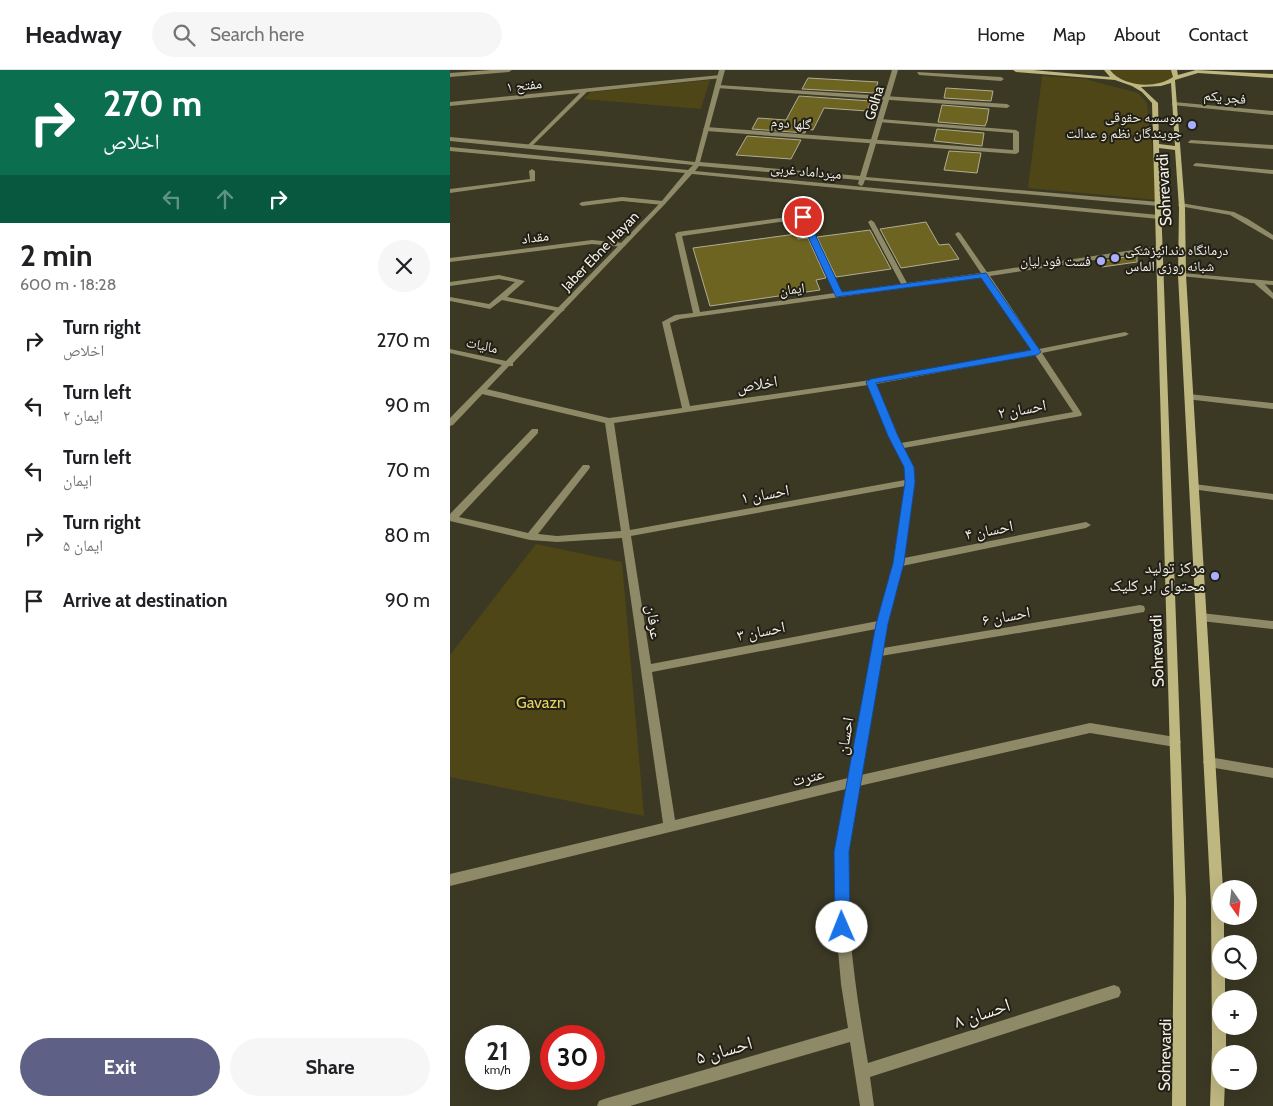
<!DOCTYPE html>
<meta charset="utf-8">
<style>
:root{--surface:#fff;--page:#f6f6f6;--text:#202124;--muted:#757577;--line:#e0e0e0;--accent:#5e6185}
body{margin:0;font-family:Cabin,"Noto Naskh Arabic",sans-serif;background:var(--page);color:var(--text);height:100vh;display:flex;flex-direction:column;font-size:19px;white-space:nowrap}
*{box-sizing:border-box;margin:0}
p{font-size:16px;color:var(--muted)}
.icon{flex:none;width:28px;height:28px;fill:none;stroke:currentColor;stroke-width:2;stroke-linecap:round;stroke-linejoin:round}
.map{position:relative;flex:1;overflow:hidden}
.panel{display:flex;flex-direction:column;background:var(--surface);width:450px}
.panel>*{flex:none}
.banner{background:#0b6e4f;color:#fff;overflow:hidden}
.needle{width:32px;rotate:166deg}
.fabs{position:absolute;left:762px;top:810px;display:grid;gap:10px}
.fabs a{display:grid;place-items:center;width:45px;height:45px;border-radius:50%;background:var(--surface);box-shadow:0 5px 20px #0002;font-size:25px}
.speed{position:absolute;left:15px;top:955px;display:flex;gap:10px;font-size:25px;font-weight:700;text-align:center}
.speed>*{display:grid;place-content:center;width:65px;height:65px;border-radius:50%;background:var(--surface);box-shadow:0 5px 20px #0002;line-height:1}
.speed small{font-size:12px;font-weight:400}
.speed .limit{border:8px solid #d22;background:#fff;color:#111}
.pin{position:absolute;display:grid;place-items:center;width:42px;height:42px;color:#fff;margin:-21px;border:2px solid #fff;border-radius:50%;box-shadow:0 1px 5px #0007}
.me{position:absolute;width:55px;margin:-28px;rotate:359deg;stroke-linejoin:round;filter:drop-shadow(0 0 4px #0008)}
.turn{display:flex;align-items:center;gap:18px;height:105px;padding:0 20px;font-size:22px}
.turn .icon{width:65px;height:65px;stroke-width:2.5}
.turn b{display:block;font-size:35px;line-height:42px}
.lanes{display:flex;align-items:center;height:48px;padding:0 20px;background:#0003;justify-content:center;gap:25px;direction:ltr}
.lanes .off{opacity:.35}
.round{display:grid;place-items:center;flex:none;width:52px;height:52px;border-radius:26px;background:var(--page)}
.overview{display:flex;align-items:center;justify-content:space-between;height:85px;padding:0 20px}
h1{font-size:30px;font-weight:700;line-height:38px}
.primary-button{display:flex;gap:10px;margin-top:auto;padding:10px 20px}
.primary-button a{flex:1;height:58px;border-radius:30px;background:var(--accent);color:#fff;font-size:20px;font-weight:700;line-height:58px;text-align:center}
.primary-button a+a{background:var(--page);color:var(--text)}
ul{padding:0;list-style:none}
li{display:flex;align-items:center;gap:15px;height:65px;padding:0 20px}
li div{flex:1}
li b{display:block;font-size:19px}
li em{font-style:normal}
header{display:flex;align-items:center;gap:30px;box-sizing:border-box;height:70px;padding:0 25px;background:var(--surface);border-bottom:1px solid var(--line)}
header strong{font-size:24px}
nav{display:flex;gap:28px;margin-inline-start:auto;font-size:18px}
.search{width:350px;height:45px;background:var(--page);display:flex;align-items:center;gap:12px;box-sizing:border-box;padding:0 18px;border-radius:28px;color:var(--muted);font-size:19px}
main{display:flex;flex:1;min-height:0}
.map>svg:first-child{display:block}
</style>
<header>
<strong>Headway</strong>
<div class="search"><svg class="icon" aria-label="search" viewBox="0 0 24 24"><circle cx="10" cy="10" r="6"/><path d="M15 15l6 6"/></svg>Search here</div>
<nav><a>Home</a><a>Map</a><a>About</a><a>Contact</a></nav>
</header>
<main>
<section class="panel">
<div class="banner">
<div class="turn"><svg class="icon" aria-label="right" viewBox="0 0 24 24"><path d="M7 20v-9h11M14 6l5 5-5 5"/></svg><div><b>270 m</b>اخلاص</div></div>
<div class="lanes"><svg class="icon off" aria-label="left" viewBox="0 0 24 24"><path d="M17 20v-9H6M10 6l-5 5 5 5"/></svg><svg class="icon off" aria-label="ahead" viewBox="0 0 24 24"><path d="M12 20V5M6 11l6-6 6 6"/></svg><svg class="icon" aria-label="right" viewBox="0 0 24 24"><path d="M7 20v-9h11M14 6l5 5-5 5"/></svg></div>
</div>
<div class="overview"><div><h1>2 min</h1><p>600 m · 18:28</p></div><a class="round"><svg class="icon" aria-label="close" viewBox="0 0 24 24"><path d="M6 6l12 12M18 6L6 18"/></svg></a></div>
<ul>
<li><svg class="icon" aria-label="right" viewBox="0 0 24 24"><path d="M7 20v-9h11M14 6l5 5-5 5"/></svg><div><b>Turn right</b><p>اخلاص</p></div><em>270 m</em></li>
<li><svg class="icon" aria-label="left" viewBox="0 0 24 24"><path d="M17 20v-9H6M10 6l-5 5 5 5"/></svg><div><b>Turn left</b><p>ایمان ۲</p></div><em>90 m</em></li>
<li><svg class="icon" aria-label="left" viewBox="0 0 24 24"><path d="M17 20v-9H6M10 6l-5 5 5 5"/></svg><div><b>Turn left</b><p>ایمان</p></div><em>70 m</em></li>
<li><svg class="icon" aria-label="right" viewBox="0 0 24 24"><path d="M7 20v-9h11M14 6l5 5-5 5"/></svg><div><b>Turn right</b><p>ایمان ۵</p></div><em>80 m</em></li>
<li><svg class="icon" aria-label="arrive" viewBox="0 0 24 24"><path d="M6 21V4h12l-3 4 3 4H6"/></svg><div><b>Arrive at destination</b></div><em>90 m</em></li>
</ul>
<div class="primary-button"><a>Exit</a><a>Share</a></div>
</section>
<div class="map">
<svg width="823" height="1036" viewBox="0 0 823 1036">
<rect width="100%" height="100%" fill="#3b3824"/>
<path fill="#4e4616" d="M657,0H724L726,7C712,16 690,19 674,12C668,10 662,4 657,0Z
M592,6L635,9L665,17L688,23L697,33L708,130L578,118Z
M260,10L251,39L133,29L141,22Z
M86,474L172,492L194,746L0,707V585Z"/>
<path fill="#6e6421" stroke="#b1ad96" d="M358,8L428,12L424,23L352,19Z
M496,18L543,21L541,31L494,28Z
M349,26L421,31L417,41L374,38L363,60L356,59L355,63L302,59L308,48L336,50Z
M492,35L539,39L537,51L535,56L488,52Z
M487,59L534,63L532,76L484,71Z
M297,66L351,70L341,89L286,85Z
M499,81L531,83L527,103L494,100Z
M476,152L489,175L499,174L509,189L451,198L430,159Z
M420,160L441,199L386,207L367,167Z
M346,164L348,169L358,168L376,208L366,210L370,220L260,236L243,178Z
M687,185V192L652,197L647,192Z"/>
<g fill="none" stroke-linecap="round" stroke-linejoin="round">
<path fill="#8e8967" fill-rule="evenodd" d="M467,2L551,7L554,9L551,11L469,5Z"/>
<path fill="#8e8967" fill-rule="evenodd" d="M41,0H62L59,2L0,7V3Z
M270,5L272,6V8L137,22L80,78L78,77V75L130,23L0,36V32Z
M268,15L557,34L560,36L557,38L266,18V16Z
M724,32L823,41V45L722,35V33Z
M430,49L566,60L569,62V82L566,84L256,61L253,59L256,57L563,80V63L428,52L427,51Z
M741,70L823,75V79L739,73L738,72Z
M746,93L823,100V104L744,96L743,95Z
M82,99L85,101V111L0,123V119L80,109L79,101Z
M172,127L213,131L216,133L213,135L172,131L132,136L129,134L132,132Z
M731,133L784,142L798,149L823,165V170L780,145L729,136L728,135Z
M353,145L356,147L391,222L451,214L418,152L421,150L424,152L457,213L531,203L505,164L508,162L510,163L537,202L710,176L713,178L710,180L540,206L589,279L675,262L679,264L675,266L592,283L632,344L631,346L454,378L463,397L465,412L454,488L636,452L641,455L636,458L452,496L437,554L433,578L690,535L694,536L695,539L694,542L431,586L411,705L640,653L725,667L729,669L731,672L729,675L725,677L640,663L409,716C405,737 398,763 397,784C396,854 406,924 418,993L664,915L669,917L671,922L669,927L420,1007L424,1036H410L400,972L180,1036H147L149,1031L154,1029L398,958L391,914L386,857L385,782L396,719L0,816V804L213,753L172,468L107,472L80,470L0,451V444L82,359H88V363L9,447L78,463L133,395H139L140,397L139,399L88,464L107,466L171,461L155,353L32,324L28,321L32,318L159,348L232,338L212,252L225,245L243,243L225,164L228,162ZM351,149L385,223L250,242L232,166ZM533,207L582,281L421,310L240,336L220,253L230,249ZM585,285L623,342L451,373L426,314ZM418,315L439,366L455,397V410L180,460L164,353ZM455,416L443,493L428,551L201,594L181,466ZM426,559L398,708L225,750L202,602Z
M142,170L173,173L176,175L173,177L142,174L0,192V188Z
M49,205L75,211L57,227L111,238L115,240L111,242L52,230L40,239L0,231V227L39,234L65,212L49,209L0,216V212Z
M805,210H811L823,223V229L805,214Z
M739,324L823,333V339L736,329L735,327Z
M744,414L823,424V430L741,419L739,417Z
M751,543L823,551V559L751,551L747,550L746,547L747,544Z"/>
<path fill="#8e8967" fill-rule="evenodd" d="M269,0H275L250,92L410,106L442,0H448L416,107L709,132L712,134L709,136L415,110L413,115L411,116L408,114L409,110L249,96L245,101L709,145L712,147L709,149L242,104L215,134L63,293V296H59L3,355L0,356V348L52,295L0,283V279L56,291L211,132L235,103L0,81V77L238,100L243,95L0,71V67L151,81L245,92Z
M732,203L823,211V215L730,206L728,205Z
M759,687L823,698V708L759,697L755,696L753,692L755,688Z"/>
<path fill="#bfb780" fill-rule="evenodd" d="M563,0H583L660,7L654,0H660C673,17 706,19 723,7L721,0H727L728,5L746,0L823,4V8L748,3L725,10L735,138L736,205L773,819H771V846H774V874H771V901H775V929H771V956H776V984H771V1011H775L774,1036H760L762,977L761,835L728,205L729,138L725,80L709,78L736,829V1036H722L724,829L702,33L692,22L682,16L665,10L566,2ZM721,13L725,76L709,74L708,33L691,17L711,16Z"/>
</g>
<path fill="#1a73e8" stroke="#114b97" d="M353,145L357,147L392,222L536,203L591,282L587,285L426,313L448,366L464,397L465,412L454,493L438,554L399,782L400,857L398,862L392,864L387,862L385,857L384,782L426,554L443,493L455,412L454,397L438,366L416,312L421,309L581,280L531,208L386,227L349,147Z"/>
<g fill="#aaaffb" stroke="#211f16" stroke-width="2">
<circle cx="742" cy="55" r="5"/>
<circle cx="665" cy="188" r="5"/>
<circle cx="651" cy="191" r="5"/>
<circle cx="765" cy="506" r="5"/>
</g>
<g text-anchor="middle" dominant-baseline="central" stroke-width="4" stroke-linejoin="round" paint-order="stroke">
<g font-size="14" fill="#f1f0e3" stroke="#211f16">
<text transform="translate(74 15) rotate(-6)">مفتح ۱</text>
<text transform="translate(775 27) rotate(6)">فجر یکم</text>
<text transform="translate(424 33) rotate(-73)">Golha</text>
<text transform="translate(341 53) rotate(4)">گلها دوم</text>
<text transform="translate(356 101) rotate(5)">میرداماد غربی</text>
<text transform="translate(85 167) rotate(-7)">مقداد</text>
<text transform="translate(150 181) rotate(-46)">Jaber Ebne Hayan</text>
<text transform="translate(342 219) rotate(-8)">ایمان</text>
<text transform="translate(32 275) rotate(12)">مالیات</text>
</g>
<g font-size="14" fill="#f1f0e3" stroke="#211f16" text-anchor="end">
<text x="732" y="47">موسسه حقوقی<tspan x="732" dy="16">جویندگان نظم و عدالت</tspan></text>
<text x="675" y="180" text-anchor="start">درمانگاه دندان‍‍پزشکی<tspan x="675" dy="16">شبانه روزی الماس</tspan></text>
<text x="641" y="191">فست فود لیان</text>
</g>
<g font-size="16" fill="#f1f0e3" stroke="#211f16">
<text transform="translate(714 120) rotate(-93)">Sohrevardi</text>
<text transform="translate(307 314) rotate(-9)">اخلاص</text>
<text transform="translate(572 339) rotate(-10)">احسان ۲</text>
<text transform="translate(315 424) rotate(-10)">احسان ۱</text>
<text transform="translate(539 460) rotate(-11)">احسان ۴</text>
<text transform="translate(556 546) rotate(-10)">احسان ۶</text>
<text transform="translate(204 552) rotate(82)">عرفان</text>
<text transform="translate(311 561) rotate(-11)">احسان ۳</text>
<text transform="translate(707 581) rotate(-92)">Sohrevardi</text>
<text transform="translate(395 666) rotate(-80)">احسان</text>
<text transform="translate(358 707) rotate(-14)">عترت</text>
<text transform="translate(715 985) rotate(-89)">Sohrevardi</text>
</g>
<g font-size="16" fill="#f1f0e3" stroke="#211f16" text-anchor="end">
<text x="755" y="497">مرکز تولید<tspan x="755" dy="18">محتوای ابر کلیک</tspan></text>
</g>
<g font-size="16" fill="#e5d35d" stroke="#211f16">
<text x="91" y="632">Gavazn</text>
</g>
<g font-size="19" fill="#f1f0e3" stroke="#211f16">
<text transform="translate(532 943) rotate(-18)">احسان ۸</text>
<text transform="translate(274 980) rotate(-16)">احسان ۵</text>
</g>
</g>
</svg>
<div class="fabs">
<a><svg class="needle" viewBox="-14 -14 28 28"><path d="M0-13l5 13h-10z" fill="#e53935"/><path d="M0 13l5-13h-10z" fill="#757577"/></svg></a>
<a><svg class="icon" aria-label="search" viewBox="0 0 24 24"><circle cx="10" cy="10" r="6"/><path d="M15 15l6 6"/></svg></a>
<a>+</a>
<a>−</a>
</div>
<div class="speed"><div>21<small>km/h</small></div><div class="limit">30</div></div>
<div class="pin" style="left:353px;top:147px;background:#d93025"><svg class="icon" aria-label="arrive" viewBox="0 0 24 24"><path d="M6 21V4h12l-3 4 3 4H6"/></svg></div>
<svg class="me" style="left:392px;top:857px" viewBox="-20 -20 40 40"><circle r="19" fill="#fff"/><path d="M0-13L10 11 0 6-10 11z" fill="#1a73e8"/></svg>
</div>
</main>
